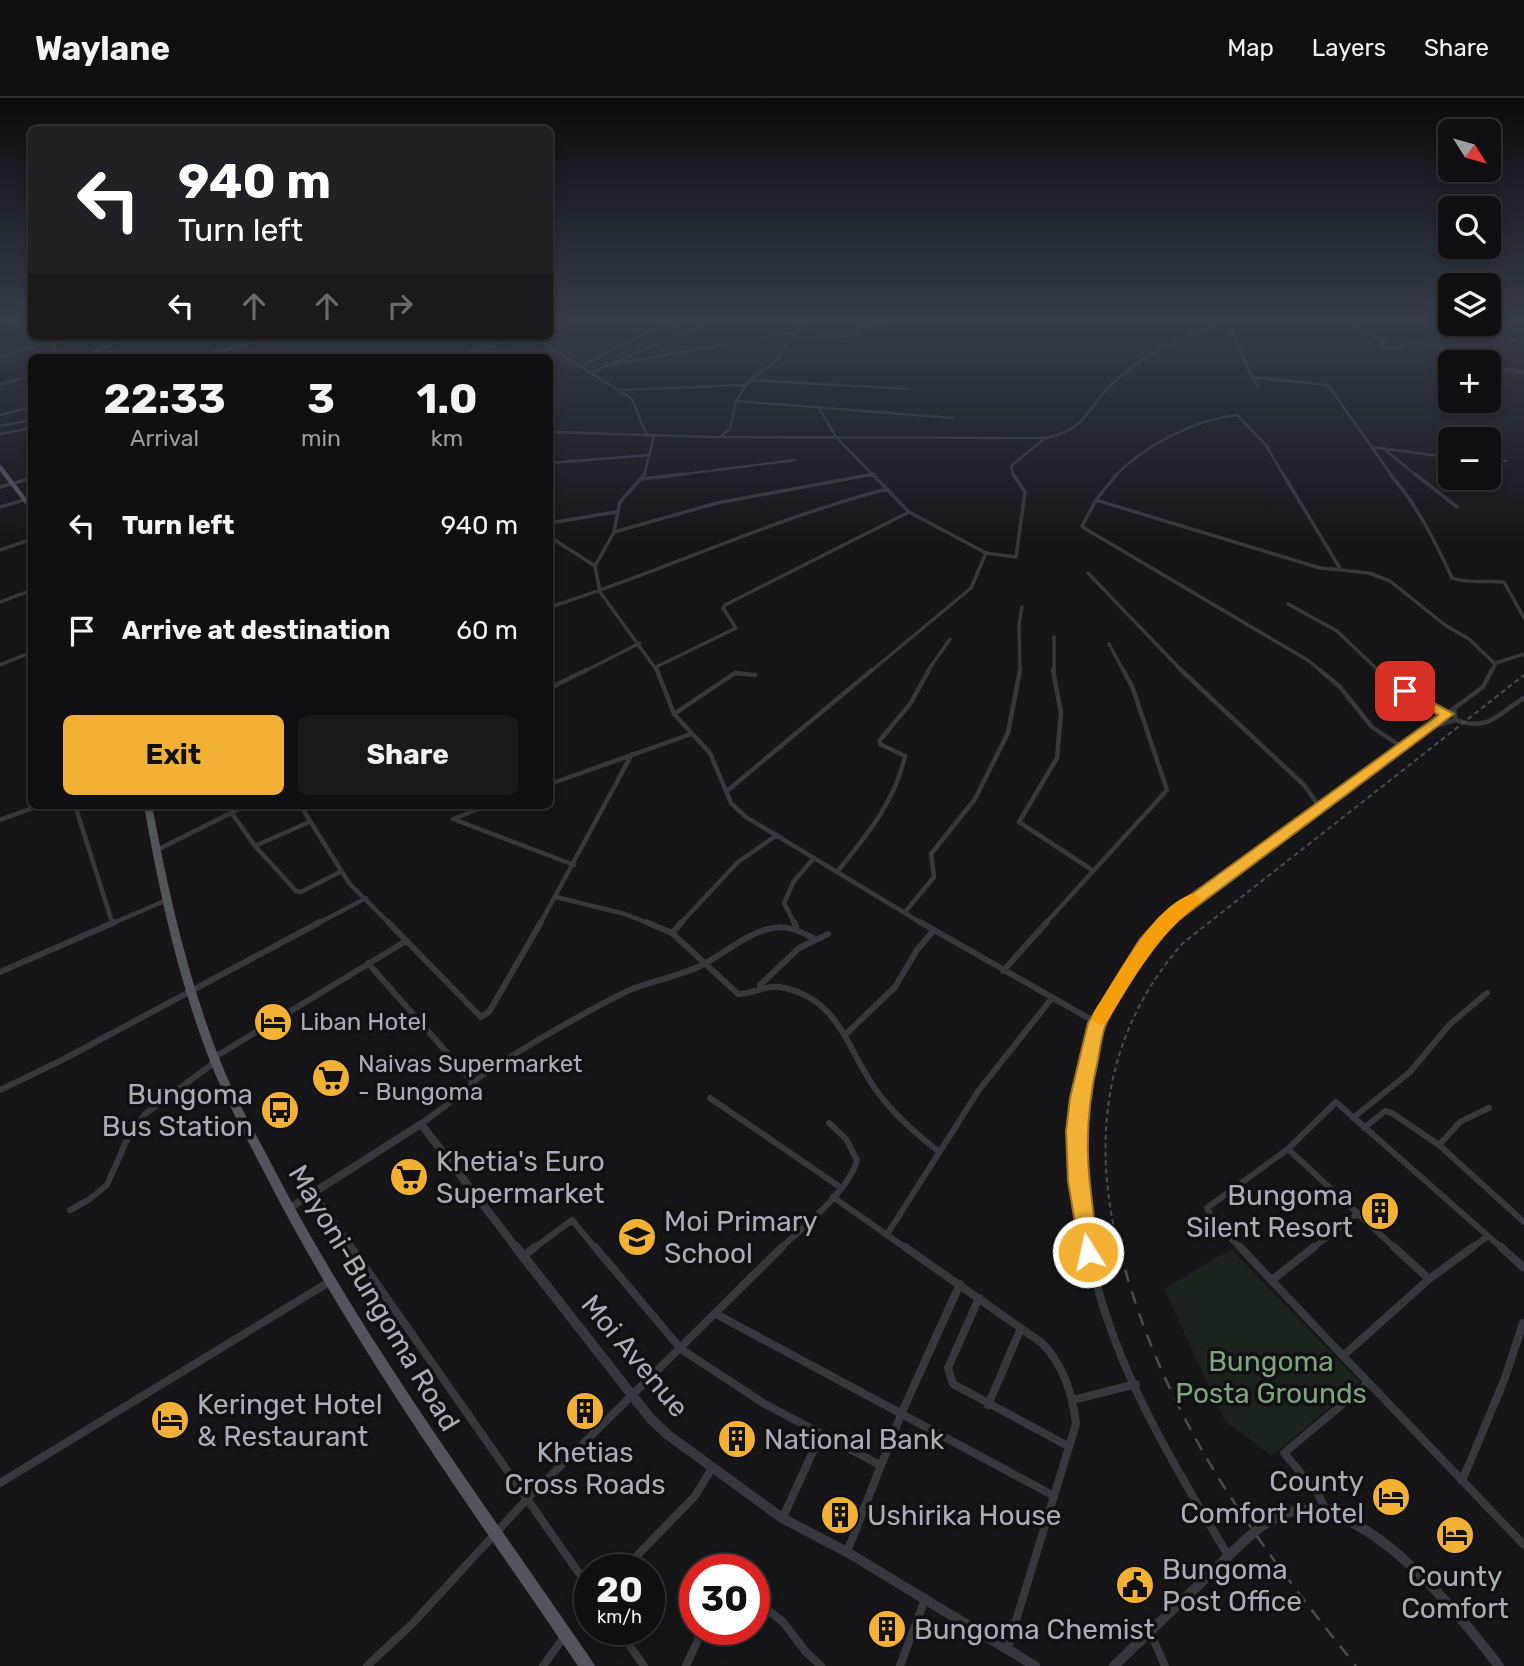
<!DOCTYPE html>
<meta charset="utf-8">
<style>
:root{--surface:#101012;--page:#19191b;--text:#f1f3f6;--muted:#9c9d9f;--line:#303032;--accent:#f2b134}
body{margin:0;font-family:Rubik,sans-serif;background:var(--page);color:var(--text);height:100vh;display:flex;flex-direction:column;font-size:26px;white-space:nowrap}
*{box-sizing:border-box;margin:0}
p{font-size:23px;color:var(--muted)}
.icon{flex:none;width:38px;height:38px;fill:none;stroke:currentColor;stroke-width:2;stroke-linecap:round;stroke-linejoin:round}
.map{position:relative;flex:1;overflow:hidden}
.drawer{position:absolute;left:28px;top:256px;width:525px;height:455px;display:flex;flex-direction:column;background:var(--surface);border-radius:10px;box-shadow:0 4px 10px #0003,0 0 0 2px var(--line)}
.drawer>*{flex:none}
.guide{position:absolute;left:28px;top:28px;width:525px;height:214px;border-radius:10px;box-shadow:0 4px 10px #0003,0 0 0 2px var(--line);background:#202124;color:#fff;overflow:hidden}
.needle{width:46px;rotate:127deg}
.buttons{position:absolute;left:1438px;top:21px;display:grid;gap:14px}
.buttons a{display:grid;place-items:center;width:63px;height:63px;border-radius:10px;background:var(--surface);box-shadow:0 4px 10px #0003,0 0 0 2px var(--line);font-size:35px}
.speed{position:absolute;left:574px;top:1456px;display:flex;gap:14px;font-size:35px;font-weight:700;text-align:center}
.speed>*{display:grid;place-content:center;width:91px;height:91px;border-radius:50%;background:var(--surface);box-shadow:0 4px 10px #0003,0 0 0 2px var(--line);line-height:1}
.speed small{font-size:18px;font-weight:400}
.speed .limit{border:10px solid #d22;background:#fff;color:#111}
.pin{position:absolute;display:grid;place-items:center;width:60px;height:60px;color:#fff;margin:-30px;border-radius:14px;box-shadow:0 4px 10px #0006}
.me{position:absolute;width:77px;margin:-38px;rotate:350deg;stroke-linejoin:round;filter:drop-shadow(0 0 5px #0008)}
.turn{display:flex;align-items:center;gap:24px;height:147px;padding:0 35px;font-size:32px}
.turn .icon{width:91px;height:91px;stroke-width:2.5}
.turn b{display:block;font-size:49px;line-height:60px}
.lanes{display:flex;align-items:center;height:66px;padding:0 35px;background:#0003;justify-content:center;gap:35px;direction:ltr}
.lanes .off{opacity:.35}
.eta{display:flex;justify-content:space-evenly;align-items:center;height:119px;text-align:center}
.eta b{font-size:42px;font-weight:700;line-height:49px}
.cta{display:flex;gap:14px;margin-top:auto;padding:14px 35px}
.cta a{flex:1;height:80px;border-radius:10px;background:var(--accent);color:#111;font-size:28px;font-weight:700;line-height:80px;text-align:center}
.cta a+a{background:var(--page);color:var(--text)}
ul{padding:0;list-style:none}
li{display:flex;align-items:center;gap:21px;height:105px;padding:0 35px}
li div{flex:1}
li b{display:block;font-size:26px}
li em{font-style:normal}
header{display:flex;align-items:center;gap:42px;box-sizing:border-box;height:98px;padding:0 35px;background:var(--surface);border-bottom:2px solid var(--line)}
header strong{font-size:33px}
nav{display:flex;gap:38px;margin-inline-start:auto;font-size:24px}
.map>svg:first-child{display:block}
</style>
<header>
<strong>Waylane</strong>
<nav><a>Map</a><a>Layers</a><a>Share</a></nav>
</header>
<div class="map">
<svg width="1524" height="1568" viewBox="0 0 1524 1568">
<rect width="100%" height="100%" fill="#161618"/>
<path fill="#1c231d" d="M1231,1151L1360,1284L1272,1358L1225,1323L1164,1191Z"/>
<g fill="none" stroke-linecap="round" stroke-linejoin="round">
<path fill="#2c353c" fill-rule="evenodd" d="M1341,224L1357,226L1386,242V247C1397,252 1402,243 1413,242C1432,241 1458,252 1472,264C1457,265 1437,247 1418,246C1402,245 1397,260 1380,248L1381,244L1353,228Z
M1489,268L1524,272V276L1489,272Z"/>
<path stroke="#37383d" stroke-width="2.5" d="M8,224L32,234
M664,224L690,233
M1506,224L1524,242
M800,227L818,224
M1230,229L1252,279L1328,287L1392,378
M550,232L572,224
M40,238L52,246L58,259
M329,238L339,241L357,238
M532,238L632,301L647,338
M790,240L861,237L854,230L889,224
M52,246L84,238
M0,259L49,244
M83,259L130,238
M196,259L280,238
M454,259L523,238
M615,266L793,234
M582,268L665,224
M593,274L708,224
M1252,279L1258,289
M750,282L909,291
M0,286L32,278
M621,292L747,287
M736,303L953,320
M819,310L836,339L874,378
M0,317L32,309
M0,328L32,322
M550,334L714,339L1046,340C1089,330 1083,314 1111,287C1143,257 1174,244 1213,227
M0,336L32,330
M720,339L730,331L736,303L750,282L776,263L801,224
M1373,349L1446,359L1445,328
M1384,351L1417,378
M1489,361L1506,363
M550,365L650,357
M644,378L654,338
M670,378L795,362
M866,378L874,376
M1014,378L1011,368L1044,341
M1115,378C1145,347 1194,322 1237,317L1266,347L1284,378"/>
<path stroke="#37383d" stroke-width="3.5" d="M645,376L620,404L614,434L595,468L600,494L658,574
M872,376L909,414L986,455L1016,459L1025,394L1013,376
M1117,376L1096,402L1320,470L1341,472
M1283,376L1341,472
M1390,376C1417,407 1435,443 1452,480C1467,486 1487,482 1504,484L1524,520
M1415,376L1457,409
M642,381L684,376
M0,389L32,380
M1096,402L1082,428L1084,430L1309,563L1322,574
M0,409L24,402
M550,425L616,414
M614,434L717,405L874,376
M550,439L595,468
M0,452L32,441
M1341,472L1369,475L1390,483L1445,527L1469,541L1495,566
M1088,475L1183,574
M0,504L32,492
M1288,506L1337,533L1380,574
M550,509C664,473 771,421 887,391
M1109,546L1124,574
M0,567L32,554
M656,569L736,530L723,510L725,507L909,414
M583,574L640,545
M870,574L971,490L986,455
M927,574L950,541
M1020,574L1019,527L1022,509
M1054,574V539
M1491,574L1496,565L1524,556"/>
<path stroke="#37383d" stroke-width="4.5" d="M657,572L674,616L710,655L731,705L746,719L923,826
M1053,572L1061,615L1057,660L1019,724L1092,772
M1181,572L1304,687L1319,708
M1320,572L1340,589L1372,629L1402,649
M1378,572L1392,585L1448,616
M550,590L586,572
M1454,612L1456,622C1489,634 1497,616 1524,600
M674,616L735,575L755,577
M1434,628L1456,622
M550,686L691,636
M727,693L872,572
M75,707L112,824
M300,707L349,785L390,826
M231,714L255,748L296,793L301,794L340,774
M453,721L574,767
M453,721L489,707
M0,722L41,707
M255,748L309,724
M157,752L247,707
M837,774C866,738 895,704 905,658L880,646V642L910,606L929,572
M556,799L625,816L650,826
M905,814L934,779L931,756L975,701L1008,635L1020,572
M111,826L169,801
M317,826L366,800
M540,826L632,656
M680,826L738,764L777,737
M795,826L784,805L794,783L814,760
M1045,826L1167,692L1132,588L1123,572
M1163,826L1483,589L1492,572"/>
<path stroke="#37383d" stroke-width="6" d="M388,824L481,919L489,914L541,824
M646,824L672,835L738,896C753,896 765,887 780,889C840,900 846,950 876,992C893,1016 915,1035 938,1053
M794,824L796,828
M920,824L1097,925
M672,835L682,824
M368,865L472,983
M1003,873L1047,824
M0,874L115,824
M760,887L799,850L828,836
M846,936L895,889L917,852L934,832
M215,959L406,843
M0,992L64,961L320,824
M710,1000L840,1089
M1353,1020L1410,974L1450,926L1487,895
M421,1026L469,990C475,975 610,900 632,891C655,882 680,878 702,867C724,856 744,837 768,831C785,826 798,832 813,840
M1364,1030L1385,1013L1392,1015L1439,1047L1524,1124
M1439,1047L1460,1024L1489,1010
M313,1094L353,1151
M833,1099L907,1151
M70,1112L90,1101L107,1087L129,1037L145,1016L215,964
M888,1135L979,992L1052,900
M533,1151L572,1122L596,1151
M780,1151C804,1128 849,1093 857,1062L846,1041L829,1025
M1089,1151C1076,1080 1069,996 1097,927C1112,890 1139,856 1165,824
M1241,1151L1213,1121L1207,1110L1288,1051
M1312,1151L1358,1115
M1396,1151L1288,1051L1336,1004L1488,1138
M1470,1151L1488,1138L1503,1151"/>
<path stroke="#37383d" stroke-width="8" d="M351,1149L590,1491
M595,1149L681,1251L763,1305L880,1367
M905,1149L1042,1245C1064,1268 1072,1295 1076,1326L1007,1552
M1088,1149C1109,1260 1170,1362 1228,1457
M1240,1149L1343,1258
M1394,1149L1429,1181
M1473,1149L1429,1181L1343,1258L1524,1447
M1501,1149L1524,1170
M522,1159L535,1149
M1272,1182L1314,1149
M979,1200L948,1270L953,1286L1068,1348
M716,1216L1054,1398
M1073,1302L1136,1286
M988,1307L1021,1230
M1462,1383L1505,1280L1523,1225
M0,1385L329,1184
M1327,1414L1317,1394L1284,1355L1368,1285
M783,1419L821,1336
M847,1454L902,1314L960,1186
M623,1472L695,1398L712,1370
M754,1501L783,1524L806,1554L821,1568
M618,1531L644,1568
M1150,1534L1165,1568
M367,1568L413,1525L527,1401L782,1149
M543,1568L564,1539
M686,1568L703,1531
M900,1568L925,1501"/>
<path stroke="#37383d" stroke-width="8" d="M288,1111L421,1026L517,1151"/>
<path stroke="#37383d" stroke-width="10" d="M516,1149L650,1320L668,1337L782,1420L847,1454L1035,1568
M1114,1568C1146,1537 1178,1507 1210,1476C1233,1455 1255,1427 1284,1416C1360,1388 1459,1517 1499,1568"/>
<path fill="#53555c" fill-rule="evenodd" d="M0,367L2,368L32,408V415L0,373Z
M144,707H152C169,798 190,891 226,977C240,1009 258,1040 274,1071C364,1244 482,1402 592,1563L595,1568H578C468,1406 352,1247 263,1072C247,1041 230,1010 216,978C180,891 160,799 144,707Z"/>
<path stroke="#4a4c52" stroke-width="2" stroke-dasharray="5 3.5" stroke-linecap="butt" d="M1435,224L1524,245
M1119,1151C1090,1039 1106,932 1183,845L1524,577"/>
<path stroke="#4a4c52" stroke-width="2.5" stroke-dasharray="13 10" stroke-linecap="butt" d="M1119,1149C1162,1317 1249,1435 1356,1568"/>
</g>
<linearGradient id="sky" x2="0" y2="1"><stop stop-color="#0c0c0d"/><stop offset="0.5" stop-color="#363c48"/><stop offset="1" stop-color="#363c48" stop-opacity="0"/></linearGradient>
<rect width="1524" height="444" fill="url(#sky)"/>
<path fill="#f2b134" stroke="#9d7322" stroke-width="2" d="M1405,589L1454,616L1172,827C1151,852 1119,896 1106,926C1102,936 1100,950 1098,962C1081,1033 1088,1083 1099,1154L1096,1161L1088,1164L1081,1161L1068,1083L1066,1033L1070,1000L1088,925L1140,841L1160,819L1438,617L1401,596L1399,593Z"/>
<path fill="#f59e0b" d="M1192,796L1198,798L1201,802L1198,806C1154,842 1136,877 1107,924L1101,927L1094,924L1092,919L1094,914C1116,881 1153,808 1192,796Z"/>
<defs>
<symbol id="hotel-disc" viewBox="-11 -11 22 22"><circle r="9.5" fill="#f2b134" stroke="#111113"/><path d="M-6-4.5h1.5V1H6V5H4.5V3h-9V5H-6ZM-4 0a1.8 1.8 0 1 1 3.6 0ZM.5 0V-2.5h3Q6-2.5 6 0Z" fill="#111"/></symbol>
<symbol id="supermarket-disc" viewBox="-11 -11 22 22"><circle r="9.5" fill="#f2b134" stroke="#111113"/><path d="M-6-5.5h2.5l.6 2H6L4.5 2H-2.5L-4.4-4H-6ZM-1.5 3.2a1.3 1.3 0 1 0 .1 0ZM3 3.2a1.3 1.3 0 1 0 .1 0Z" fill="#111"/></symbol>
<symbol id="bus-disc" viewBox="-11 -11 22 22"><circle r="9.5" fill="#f2b134" stroke="#111113"/><path d="M-5-6H5V4H4V6H2V4H-2V6H-4V4H-5ZM-3.5-4V0h7V-4ZM-3.5 1.2v1.5H-2V1.2ZM2 1.2v1.5H3.5V1.2Z" fill="#111"/></symbol>
<symbol id="building-disc" viewBox="-11 -11 22 22"><circle r="9.5" fill="#f2b134" stroke="#111113"/><path d="M-4-6H4V6H1V3H-1V6H-4ZM-2.5-4.3h1.7v1.8h-1.7ZM.8-4.3h1.7v1.8H.8ZM-2.5-1h1.7V.8h-1.7ZM.8-1h1.7V.8H.8Z" fill="#111"/></symbol>
<symbol id="school-disc" viewBox="-11 -11 22 22"><circle r="9.5" fill="#f2b134" stroke="#111113"/><path d="M0-5L7-2L0 1L-7-2ZM-4 1L0 2.5L4 1V4Q0 6-4 4Z" fill="#111"/></symbol>
<symbol id="civic-disc" viewBox="-11 -11 22 22"><circle r="9.5" fill="#f2b134" stroke="#111113"/><path d="M-.6-6.5H3V-4.5H.6V-3L4-1V1h2V6H-6V1h2V-1L-.6-3ZM-1.2 2.5V6h2.4V2.5Z" fill="#111"/></symbol>
</defs>
<g fill-rule="evenodd">
<use href="#hotel-disc" x="251" y="902" width="44" height="44"/>
<use href="#supermarket-disc" x="309" y="958" width="44" height="44"/>
<use href="#bus-disc" x="258" y="990" width="44" height="44"/>
<use href="#supermarket-disc" x="387" y="1057" width="44" height="44"/>
<use href="#building-disc" x="1358" y="1091" width="44" height="44"/>
<use href="#school-disc" x="615" y="1117" width="44" height="44"/>
<use href="#building-disc" x="563" y="1291" width="44" height="44"/>
<use href="#hotel-disc" x="148" y="1300" width="44" height="44"/>
<use href="#building-disc" x="715" y="1319" width="44" height="44"/>
<use href="#hotel-disc" x="1369" y="1377" width="44" height="44"/>
<use href="#building-disc" x="818" y="1395" width="44" height="44"/>
<use href="#hotel-disc" x="1433" y="1415" width="44" height="44"/>
<use href="#civic-disc" x="1113" y="1465" width="44" height="44"/>
<use href="#building-disc" x="865" y="1509" width="44" height="44"/>
</g>
<g text-anchor="middle" dominant-baseline="central" stroke-width="7" stroke-linejoin="round" paint-order="stroke">
<g font-size="24" fill="#a8adb8" stroke="#111113" text-anchor="start">
<text x="300" y="924">Liban Hotel</text>
<text x="358" y="966">Naivas Supermarket<tspan x="358" dy="28">- Bungoma</tspan></text>
</g>
<g font-size="28" fill="#a8adb8" stroke="#111113" text-anchor="start">
<text x="253" y="996" text-anchor="end">Bungoma<tspan x="253" dy="32">Bus Station</tspan></text>
<text x="436" y="1063">Khetia's Euro<tspan x="436" dy="32">Supermarket</tspan></text>
<text x="1353" y="1097" text-anchor="end">Bungoma<tspan x="1353" dy="32">Silent Resort</tspan></text>
<text x="664" y="1123">Moi Primary<tspan x="664" dy="32">School</tspan></text>
<text x="197" y="1306">Keringet Hotel<tspan x="197" dy="32">&amp; Restaurant</tspan></text>
<text x="764" y="1341">National Bank</text>
<text x="585" y="1354" text-anchor="middle">Khetias<tspan x="585" dy="32">Cross Roads</tspan></text>
<text x="1364" y="1383" text-anchor="end">County<tspan x="1364" dy="32">Comfort Hotel</tspan></text>
<text x="867" y="1417">Ushirika House</text>
<text x="1162" y="1471">Bungoma<tspan x="1162" dy="32">Post Office</tspan></text>
<text x="1455" y="1478" text-anchor="middle">County<tspan x="1455" dy="32">Comfort</tspan></text>
<text x="914" y="1531">Bungoma Chemist</text>
</g>
<g font-size="28" fill="#a8adb8" stroke="#111113">
<text transform="translate(374 1200) rotate(59)">Mayoni-Bungoma Road</text>
<text transform="translate(635 1258) rotate(50)">Moi Avenue</text>
</g>
<g font-size="28" fill="#7fa381" stroke="#111113">
<text x="1271" y="1263">Bungoma<tspan x="1271" dy="32">Posta Grounds</tspan></text>
</g>
</g>
</svg>
<div class="buttons">
<a><svg class="needle" viewBox="-14 -14 28 28"><path d="M0-13l5 13h-10z" fill="#e53935"/><path d="M0 13l5-13h-10z" fill="#9c9d9f"/></svg></a>
<a><svg class="icon" aria-label="search" viewBox="0 0 24 24"><circle cx="10" cy="10" r="6"/><path d="M15 15l6 6"/></svg></a>
<a><svg class="icon" aria-label="layers" viewBox="0 0 24 24"><path d="M12 4l9 5-9 5-9-5zM3 14l9 5 9-5"/></svg></a>
<a>+</a>
<a>−</a>
</div>
<div class="speed"><div>20<small>km/h</small></div><div class="limit">30</div></div>
<div class="pin" style="left:1405px;top:593px;background:#d93025"><svg class="icon" aria-label="arrive" viewBox="0 0 24 24"><path d="M6 21V4h12l-3 4 3 4H6"/></svg></div>
<svg class="me" style="left:1088px;top:1154px" viewBox="-20 -20 40 40"><circle r="17" fill="#f2b134" stroke="#fff" stroke-width="3"/><path d="M0-11L8 9 0 5-8 9z" fill="#fff"/></svg>
<div class="guide">
<div class="turn"><svg class="icon" aria-label="left" viewBox="0 0 24 24"><path d="M17 20v-9H6M10 6l-5 5 5 5"/></svg><div><b>940 m</b>Turn left</div></div>
<div class="lanes"><svg class="icon" aria-label="left" viewBox="0 0 24 24"><path d="M17 20v-9H6M10 6l-5 5 5 5"/></svg><svg class="icon off" aria-label="ahead" viewBox="0 0 24 24"><path d="M12 20V5M6 11l6-6 6 6"/></svg><svg class="icon off" aria-label="ahead" viewBox="0 0 24 24"><path d="M12 20V5M6 11l6-6 6 6"/></svg><svg class="icon off" aria-label="right" viewBox="0 0 24 24"><path d="M7 20v-9h11M14 6l5 5-5 5"/></svg></div>
</div>
<section class="drawer">
<div class="eta">
<div><b>22:33</b><p>Arrival</p></div>
<div><b>3</b><p>min</p></div>
<div><b>1.0</b><p>km</p></div>
</div>
<ul>
<li><svg class="icon" aria-label="left" viewBox="0 0 24 24"><path d="M17 20v-9H6M10 6l-5 5 5 5"/></svg><div><b>Turn left</b></div><em>940 m</em></li>
<li><svg class="icon" aria-label="arrive" viewBox="0 0 24 24"><path d="M6 21V4h12l-3 4 3 4H6"/></svg><div><b>Arrive at destination</b></div><em>60 m</em></li>
</ul>
<div class="cta"><a>Exit</a><a>Share</a></div>
</section>
</div>
